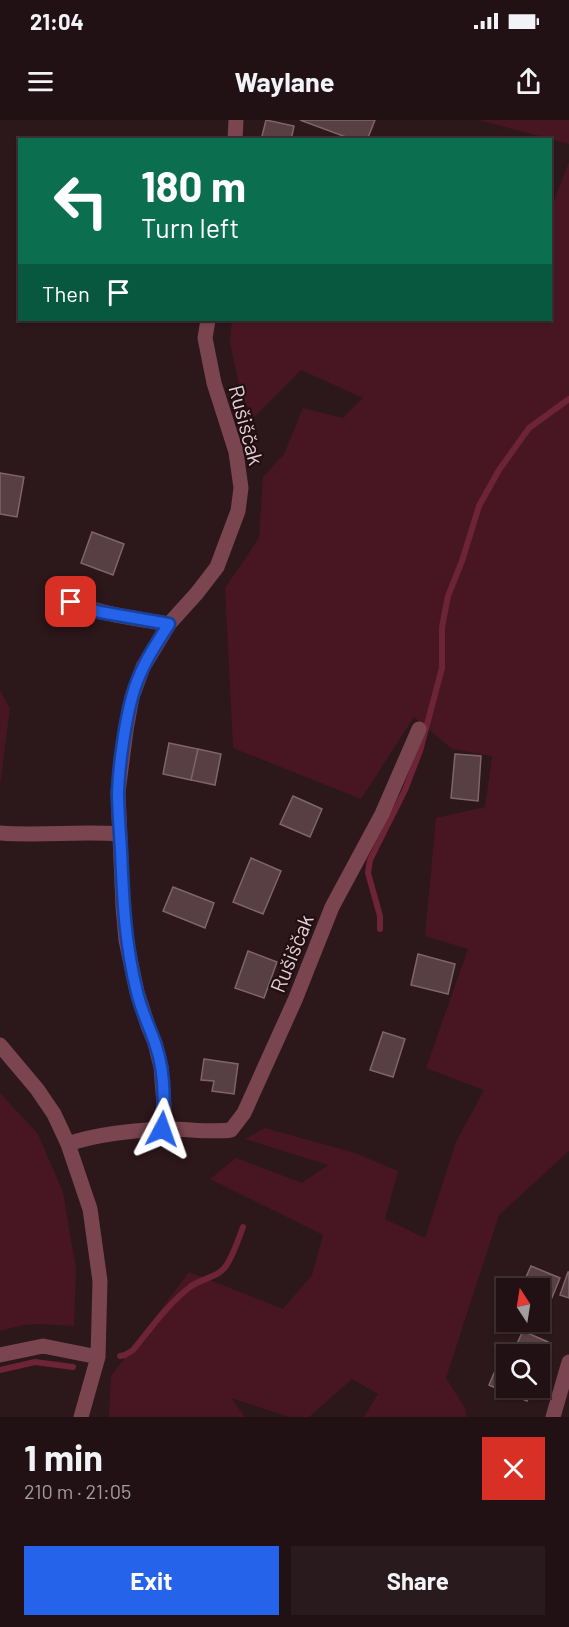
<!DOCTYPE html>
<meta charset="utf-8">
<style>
:root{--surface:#211114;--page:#291a1d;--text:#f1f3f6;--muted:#a29da0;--line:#3e3134;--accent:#2563eb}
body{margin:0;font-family:Barlow,sans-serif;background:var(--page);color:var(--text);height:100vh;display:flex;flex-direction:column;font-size:22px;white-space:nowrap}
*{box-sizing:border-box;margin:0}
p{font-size:20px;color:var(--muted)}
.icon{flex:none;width:33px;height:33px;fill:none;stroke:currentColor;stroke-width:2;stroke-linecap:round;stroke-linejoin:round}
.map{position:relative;height:1297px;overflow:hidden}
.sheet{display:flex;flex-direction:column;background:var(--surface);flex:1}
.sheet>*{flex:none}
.banner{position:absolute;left:18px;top:18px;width:534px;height:183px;border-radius:0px;box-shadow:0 2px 4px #0004,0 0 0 2px var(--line);background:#0b6e4f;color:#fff;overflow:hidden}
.needle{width:39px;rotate:348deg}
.buttons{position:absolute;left:496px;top:1158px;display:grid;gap:12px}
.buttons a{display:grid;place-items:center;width:54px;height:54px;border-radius:0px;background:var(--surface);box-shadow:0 2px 4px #0004,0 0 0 2px var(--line);font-size:30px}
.pin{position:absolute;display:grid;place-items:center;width:51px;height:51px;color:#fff;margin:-26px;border-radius:12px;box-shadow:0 3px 9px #0006}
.me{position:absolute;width:66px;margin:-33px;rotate:4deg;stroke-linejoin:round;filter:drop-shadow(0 0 4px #0008)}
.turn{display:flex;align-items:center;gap:21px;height:126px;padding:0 24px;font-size:27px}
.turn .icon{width:78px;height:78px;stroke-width:2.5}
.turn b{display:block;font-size:42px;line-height:51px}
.then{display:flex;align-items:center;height:57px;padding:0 24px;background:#0003;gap:12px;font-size:22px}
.round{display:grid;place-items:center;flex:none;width:63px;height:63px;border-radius:0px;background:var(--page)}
.summary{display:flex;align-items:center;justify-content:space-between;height:102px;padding:0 24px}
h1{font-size:36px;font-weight:700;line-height:45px}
.button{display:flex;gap:12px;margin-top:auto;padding:12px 24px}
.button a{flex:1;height:69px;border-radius:0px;background:var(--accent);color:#fff;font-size:24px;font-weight:700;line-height:69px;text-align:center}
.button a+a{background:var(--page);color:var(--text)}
.status{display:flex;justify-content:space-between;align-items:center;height:42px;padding:0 30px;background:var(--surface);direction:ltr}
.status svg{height:16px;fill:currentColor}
header{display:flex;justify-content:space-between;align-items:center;height:78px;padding:0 24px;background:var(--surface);font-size:27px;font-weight:700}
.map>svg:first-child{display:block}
</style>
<div class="status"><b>21:04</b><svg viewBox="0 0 49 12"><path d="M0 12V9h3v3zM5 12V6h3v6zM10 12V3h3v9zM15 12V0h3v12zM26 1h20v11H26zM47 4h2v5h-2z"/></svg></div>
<header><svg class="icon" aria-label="menu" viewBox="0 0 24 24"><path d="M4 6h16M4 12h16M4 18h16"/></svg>Waylane<svg class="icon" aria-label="share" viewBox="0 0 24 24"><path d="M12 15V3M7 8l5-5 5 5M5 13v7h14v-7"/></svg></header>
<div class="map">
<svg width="569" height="1297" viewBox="0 0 569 1297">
<rect width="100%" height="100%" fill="#2c171b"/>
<path fill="#481622" d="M479,0H569V24Z
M569,42V1031L499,1095L446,1258L465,1288L466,1297H364L378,1274L352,1259L309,1297H289L231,1278L245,1297H109L111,1256L189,1152L283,1189L312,1155L323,1115L210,1059L236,1038L302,1063L328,1045L245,1019L265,1008L355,1033L398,1051L385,1099L425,1118L456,1022L484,970L426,948L468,829L425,816L436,698L485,687L492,636L452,629L414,597L361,679L233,628L225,468L259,418L263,357L284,334L303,288L343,298L363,278L301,250L254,297L241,275L230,222L232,200H550L551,88Z
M0,571L10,588L0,666Z
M0,973L38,1014L63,1072L76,1149L74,1206L39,1204L23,1205L0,1211Z"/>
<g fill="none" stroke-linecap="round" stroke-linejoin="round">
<path stroke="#6d2436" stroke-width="6" d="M380,809V796L368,753L370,740L405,670L420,631L442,548V507L448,476L462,441L479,386L499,350L529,308L569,279
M120,1236L125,1235L133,1230C151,1208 168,1184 190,1167C201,1158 218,1158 226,1146C233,1136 239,1118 243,1107
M0,1250L35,1242L73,1247"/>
</g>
<path fill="#583f43" stroke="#7f6569" stroke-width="1.5" d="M266,0L294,6L291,20H261Z
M300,0H375L367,20H354Z
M0,353L24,357L17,397L0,394Z
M92,412L124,424L113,455L81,443Z
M169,623L198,629L191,660L163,654Z
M198,629L221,634L215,665L191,660Z
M455,634L481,636L478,681L451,678Z
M293,676L322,689L310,717L280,704Z
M251,738L281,751L263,794L233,782Z
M173,767L214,783L205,808L163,791Z
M248,831L277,842L264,878L235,868Z
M418,834L455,844L448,874L411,865Z
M383,912L405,919L393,957L370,950Z
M204,939L238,944L234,974L212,971L214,961L201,960Z
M531,1146L560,1158L546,1192L540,1190V1168H521Z
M568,1152H569V1178L560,1175Z
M523,1211L548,1222L540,1240V1234H512Z
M500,1239L507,1242V1268H532L527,1281L489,1265Z"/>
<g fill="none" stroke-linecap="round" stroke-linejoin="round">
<path stroke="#7a454f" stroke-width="15" d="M235,20L236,0
M57,475C91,493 131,498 169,504
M0,713C40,716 80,711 120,714
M0,925L37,969L54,994L68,1024L90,1089L100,1161L98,1237L81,1297
M162,1009L164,985L161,947L155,923L148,906L137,872L126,820L123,786L118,672L126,610L132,577L143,547L169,504L197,473L217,447L238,391L241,368L236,332L214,263L205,218L208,200
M68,1024C97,1014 130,1011 161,1009C184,1008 208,1013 231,1010L244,993L295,880L332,787L382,694L419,609
M0,1235L43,1226L98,1237
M553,1297L569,1242"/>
</g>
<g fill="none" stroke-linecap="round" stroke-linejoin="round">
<defs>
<path id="route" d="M71,482L100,492L169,504C154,527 139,550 132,577C125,603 119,645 118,672C118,691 120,712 121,731C123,779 125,825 137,872C141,890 149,906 155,923C165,951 165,981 162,1009"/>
</defs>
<use href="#route" stroke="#184099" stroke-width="15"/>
<use href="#route" stroke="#2563eb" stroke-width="10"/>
</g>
<g text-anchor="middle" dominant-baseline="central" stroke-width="4.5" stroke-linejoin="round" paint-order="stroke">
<g font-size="21" fill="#e1d1d3" stroke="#220e12">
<text transform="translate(247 305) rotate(75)">Rušiščak</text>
<text transform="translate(291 833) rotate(-68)">Rušiščak</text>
</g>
</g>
</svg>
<div class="buttons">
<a><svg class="needle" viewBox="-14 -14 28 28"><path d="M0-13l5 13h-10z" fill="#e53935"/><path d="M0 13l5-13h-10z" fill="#a29da0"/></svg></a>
<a><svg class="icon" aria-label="search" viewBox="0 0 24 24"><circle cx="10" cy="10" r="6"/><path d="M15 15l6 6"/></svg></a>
</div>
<div class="pin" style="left:71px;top:482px;background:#d93025"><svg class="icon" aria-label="arrive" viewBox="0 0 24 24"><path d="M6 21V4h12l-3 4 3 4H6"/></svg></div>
<svg class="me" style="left:162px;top:1009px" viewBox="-20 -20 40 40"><path d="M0-17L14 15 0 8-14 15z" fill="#2563eb" stroke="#fff" stroke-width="4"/></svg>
<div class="banner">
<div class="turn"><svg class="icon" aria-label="left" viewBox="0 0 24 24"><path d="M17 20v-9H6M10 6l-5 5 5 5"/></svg><div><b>180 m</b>Turn left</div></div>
<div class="then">Then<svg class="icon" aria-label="arrive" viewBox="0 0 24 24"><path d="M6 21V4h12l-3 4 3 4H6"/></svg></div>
</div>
</div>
<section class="sheet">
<div class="summary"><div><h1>1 min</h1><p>210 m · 21:05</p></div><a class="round" style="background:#d93025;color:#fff"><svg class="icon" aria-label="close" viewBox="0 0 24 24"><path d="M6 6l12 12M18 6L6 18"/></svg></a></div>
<div class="button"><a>Exit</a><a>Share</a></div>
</section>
